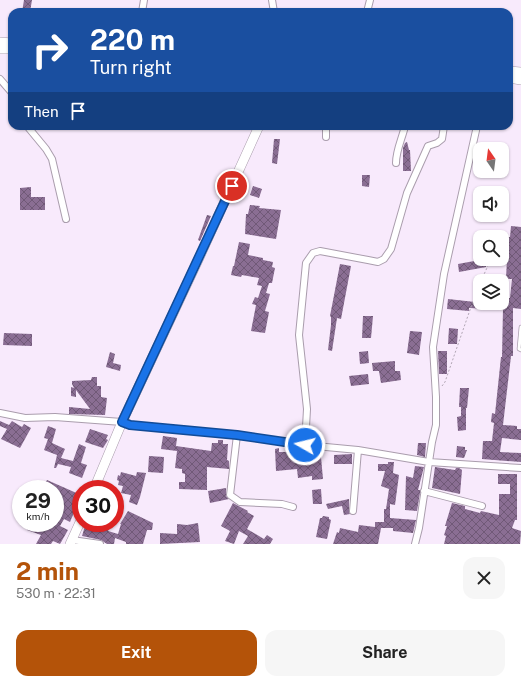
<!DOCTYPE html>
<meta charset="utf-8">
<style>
:root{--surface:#fff;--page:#f6f6f6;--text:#222;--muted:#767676;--accent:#b45309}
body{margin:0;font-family:"Public Sans",sans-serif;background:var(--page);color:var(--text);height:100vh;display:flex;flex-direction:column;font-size:15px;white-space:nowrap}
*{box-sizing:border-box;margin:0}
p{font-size:13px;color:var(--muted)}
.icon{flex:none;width:22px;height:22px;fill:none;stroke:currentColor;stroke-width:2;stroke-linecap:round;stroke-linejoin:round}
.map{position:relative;height:544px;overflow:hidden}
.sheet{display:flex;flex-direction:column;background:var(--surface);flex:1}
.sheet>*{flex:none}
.top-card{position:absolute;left:8px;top:8px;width:505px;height:122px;border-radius:12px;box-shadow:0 1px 3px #0004;background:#1a4fa0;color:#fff;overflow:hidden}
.needle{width:26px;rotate:346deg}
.buttons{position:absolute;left:473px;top:142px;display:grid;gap:8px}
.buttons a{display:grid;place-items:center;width:36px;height:36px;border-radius:8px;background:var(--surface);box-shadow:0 1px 3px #0004;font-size:20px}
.speed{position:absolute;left:12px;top:480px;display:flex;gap:8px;font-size:20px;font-weight:700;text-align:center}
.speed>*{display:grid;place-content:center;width:52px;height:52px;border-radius:50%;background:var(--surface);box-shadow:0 1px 3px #0004;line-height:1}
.speed small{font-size:10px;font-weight:400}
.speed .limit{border:6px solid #d22;background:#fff;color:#111}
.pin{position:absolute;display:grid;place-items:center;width:34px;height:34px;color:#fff;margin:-17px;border:2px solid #fff;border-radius:50%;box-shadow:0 1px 4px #0007}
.me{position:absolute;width:44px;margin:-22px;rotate:278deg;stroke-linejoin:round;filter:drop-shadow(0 0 3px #0008)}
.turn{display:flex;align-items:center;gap:14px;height:84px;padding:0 16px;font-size:18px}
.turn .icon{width:52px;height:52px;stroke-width:2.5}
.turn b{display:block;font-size:28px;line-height:34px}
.then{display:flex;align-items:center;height:38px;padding:0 16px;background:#0003;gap:8px;font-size:15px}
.round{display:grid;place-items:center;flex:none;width:42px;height:42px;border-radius:12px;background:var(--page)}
.summary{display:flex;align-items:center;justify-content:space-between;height:68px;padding:0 16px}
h1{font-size:24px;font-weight:700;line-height:30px;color:var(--accent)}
.primary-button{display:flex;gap:8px;margin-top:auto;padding:8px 16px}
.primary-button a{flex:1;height:46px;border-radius:12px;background:var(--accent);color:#fff;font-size:16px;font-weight:700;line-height:46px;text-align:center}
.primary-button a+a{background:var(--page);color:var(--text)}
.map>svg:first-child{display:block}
</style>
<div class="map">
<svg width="521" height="544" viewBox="0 0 521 544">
<defs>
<pattern id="building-cross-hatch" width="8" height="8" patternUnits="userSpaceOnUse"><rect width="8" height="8" fill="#8a6e93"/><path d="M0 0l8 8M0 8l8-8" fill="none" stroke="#705977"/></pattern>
</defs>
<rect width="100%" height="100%" fill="#f8eafc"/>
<path fill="url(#building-cross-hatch)" d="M24,0H32L30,12H22Z
M274,139H280L277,164L272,163Z
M407,142L409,150H410L411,171H403V148L405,143Z
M362,175H370L369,187L362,186Z
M253,186L262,189L259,198L250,195Z
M31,187V197H45V210H20V188Z
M250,205L260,206L259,208L281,210L276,239L245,234L246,214H248Z
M207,215L211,216L200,241L198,240Z
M511,226L521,227V309L513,308V356H511L503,425L517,426V429H521V440L502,438L500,452L521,453V462L482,459L483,441H492L494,423L491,422L492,413L495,414L501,357H502L503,308H506V298H510L512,279H506L508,237H510Z
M239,242L250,244L248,255L263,258V260L273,262L272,267L275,268L272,283H269L266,293L270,294L265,311L269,312L265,333L251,331L256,305L252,304L255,297L258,298L262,286L257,285L259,278L242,275L241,277L231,275L233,266H234Z
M485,259L486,267L459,272L458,264Z
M340,264L351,266L341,319L337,318L332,351L328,350L331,325V317L330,316Z
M448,299L475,302V299H480V303H492V309L469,308V311L447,309Z
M363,316H373L371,338H362Z
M449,328L458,329L457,344H448Z
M410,331L422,332L419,355L407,353Z
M4,333L32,334V346L3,345Z
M368,351L369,363L360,364L359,352Z
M438,351H447V374H439Z
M110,352L115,354L113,363L121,365L120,371L106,367Z
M395,361V371H400L401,380L381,383L379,371H373L372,363Z
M368,374L369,384L351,386L349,376Z
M92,377H97V386H101V397L107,398L105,415L69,414V407L90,409L76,390V397L71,396V387L74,388L72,384V381L91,380Z
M460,388H469L467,408H466V430L458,431L457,417L461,416V407H459Z
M0,421L9,425L12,421L22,427L24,424L31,428L20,448L1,439L7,429L0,426Z
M48,426L56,429L52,443L65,449L61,458L73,461L79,444L86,447L81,463L87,465L82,478L69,473L71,467L58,464L56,468H54L57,455L44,450L48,439L44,438Z
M90,429L108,435L106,439L108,440L103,448L85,442Z
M163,436L177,438L176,446L211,451L212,443H218V440H223V444H228L227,460L229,461V469L207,467V490L179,489V482H185V474L182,473V469L175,468L177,451L161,449Z
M418,443H426L425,457L417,455Z
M457,446L465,447V450H467L464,458L456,457Z
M279,448V452H289V455L306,453L307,458L321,457L323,479L312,480V476L298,478L297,469L276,471L275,449Z
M352,454V464H334V455Z
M149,456L164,457L163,473L148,472Z
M388,462H394L393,473L399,475L395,505L390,504V518L416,520L413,533L393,531V528H381L378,544H333L337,532L339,533L340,528L358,532L359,525L375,527V522H384V509H386L389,489L381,486L385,471H378V464H388Z
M415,466L424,467L418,490H420V493L417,511L405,510L406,476L413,478Z
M435,467L455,470L456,468H459L462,470L460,494L432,488Z
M121,472L136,476L137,472L146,473L140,497L137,505L129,502L131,495L121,493L123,486L118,485L119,481L117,480L118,475L120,476Z
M498,474H517V520H515L512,528L521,531L520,544H444L446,536L444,535L447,526H445L452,503L465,506V509L480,513L481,511L499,515V494H510V484H498Z
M47,480L81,495V502L79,501L70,522L64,519L60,526L68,530L60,544L53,541L51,544H36L41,535L27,530L30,523L40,526L42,523H55V489L44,485Z
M226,488V496L229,499L210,503L208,491Z
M321,489L322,504H313L312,490Z
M349,499V511L350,514L344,515L342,506L328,509L326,504Z
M233,503L248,511L247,512L254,516L247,529L264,539L267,535L273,539L270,544H243L248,536L239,531L234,544L225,541L230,531L221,526Z
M128,511L153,523L152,530H147L143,544H126V542L115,538L114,544H107L101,540L82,536L86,523H111L108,531L118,534L121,524H120Z
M323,516L329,517V519L331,520L327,539L316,537L320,518H322Z
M198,523L200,542L160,544V533L177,534V524L187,525Z"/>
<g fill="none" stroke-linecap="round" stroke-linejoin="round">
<defs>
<path id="lane" d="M521,327L519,349L521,350"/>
<path id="street" d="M272,0L274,12
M142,12L144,0
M367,12L370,0
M0,79L12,93
M27,126L46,149L52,159L66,219
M326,137V126
M396,163C396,150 402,139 405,126
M0,413L25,418L55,417L122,422L130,425L237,435L305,445L358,450L429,462L521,468
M237,435L230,495L240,502L282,504L293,507
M305,445L307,409L299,335L306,263L313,253L320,251L368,260L378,262L384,259L391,249L407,193L428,146L437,143L442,139L444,126
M424,491L482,506
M353,511L358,450
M72,540L100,544
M415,544L419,528L432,442L436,425V397L433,347L444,274L477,126"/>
<path id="secondary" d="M0,42L12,43
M0,49H12
M509,71L521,72
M509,78L521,80
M94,489L122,422L199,258L259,126
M70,544L81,520"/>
</defs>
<use href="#lane" stroke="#aa9dad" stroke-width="4.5"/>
<use href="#street" stroke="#aa9dad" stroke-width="8"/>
<use href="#secondary" stroke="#aa9dad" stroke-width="10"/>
<path stroke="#b1a6b4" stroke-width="1" stroke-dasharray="2 2" stroke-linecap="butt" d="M481,281L491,259
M442,386L445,382L471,307L480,284"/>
<use href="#lane" stroke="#fff" stroke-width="3"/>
<use href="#street" stroke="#fff" stroke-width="6"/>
<use href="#secondary" stroke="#fff" stroke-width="9"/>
</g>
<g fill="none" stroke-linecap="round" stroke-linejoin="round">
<defs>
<path id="route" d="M232,186L122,422L130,425L237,435L305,445"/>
</defs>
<use href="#route" stroke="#114b97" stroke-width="10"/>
<use href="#route" stroke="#1a73e8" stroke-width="7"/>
</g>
</svg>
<div class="buttons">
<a><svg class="needle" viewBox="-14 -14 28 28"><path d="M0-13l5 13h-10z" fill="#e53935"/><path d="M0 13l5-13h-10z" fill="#767676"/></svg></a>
<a><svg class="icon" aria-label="sound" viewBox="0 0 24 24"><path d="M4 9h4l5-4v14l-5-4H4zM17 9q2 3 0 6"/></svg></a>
<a><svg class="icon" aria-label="search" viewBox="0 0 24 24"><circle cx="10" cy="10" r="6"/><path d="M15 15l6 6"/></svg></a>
<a><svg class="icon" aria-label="layers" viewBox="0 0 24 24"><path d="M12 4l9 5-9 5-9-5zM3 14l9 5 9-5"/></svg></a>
</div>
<div class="speed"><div>29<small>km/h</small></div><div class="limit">30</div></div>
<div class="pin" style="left:232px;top:186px;background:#d93025"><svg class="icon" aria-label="arrive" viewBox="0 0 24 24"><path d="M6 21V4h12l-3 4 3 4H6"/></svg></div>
<svg class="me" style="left:305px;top:445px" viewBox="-20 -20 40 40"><circle r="17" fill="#1a73e8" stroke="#fff" stroke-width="3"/><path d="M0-11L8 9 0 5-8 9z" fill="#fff"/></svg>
<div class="top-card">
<div class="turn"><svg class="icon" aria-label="right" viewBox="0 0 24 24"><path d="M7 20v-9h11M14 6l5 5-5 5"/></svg><div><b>220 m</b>Turn right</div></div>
<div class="then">Then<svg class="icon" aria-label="arrive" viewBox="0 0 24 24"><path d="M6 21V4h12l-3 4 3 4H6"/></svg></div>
</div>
</div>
<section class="sheet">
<div class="summary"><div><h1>2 min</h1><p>530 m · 22:31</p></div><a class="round"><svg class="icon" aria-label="close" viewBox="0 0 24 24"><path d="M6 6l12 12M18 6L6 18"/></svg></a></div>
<div class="primary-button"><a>Exit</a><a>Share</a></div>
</section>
